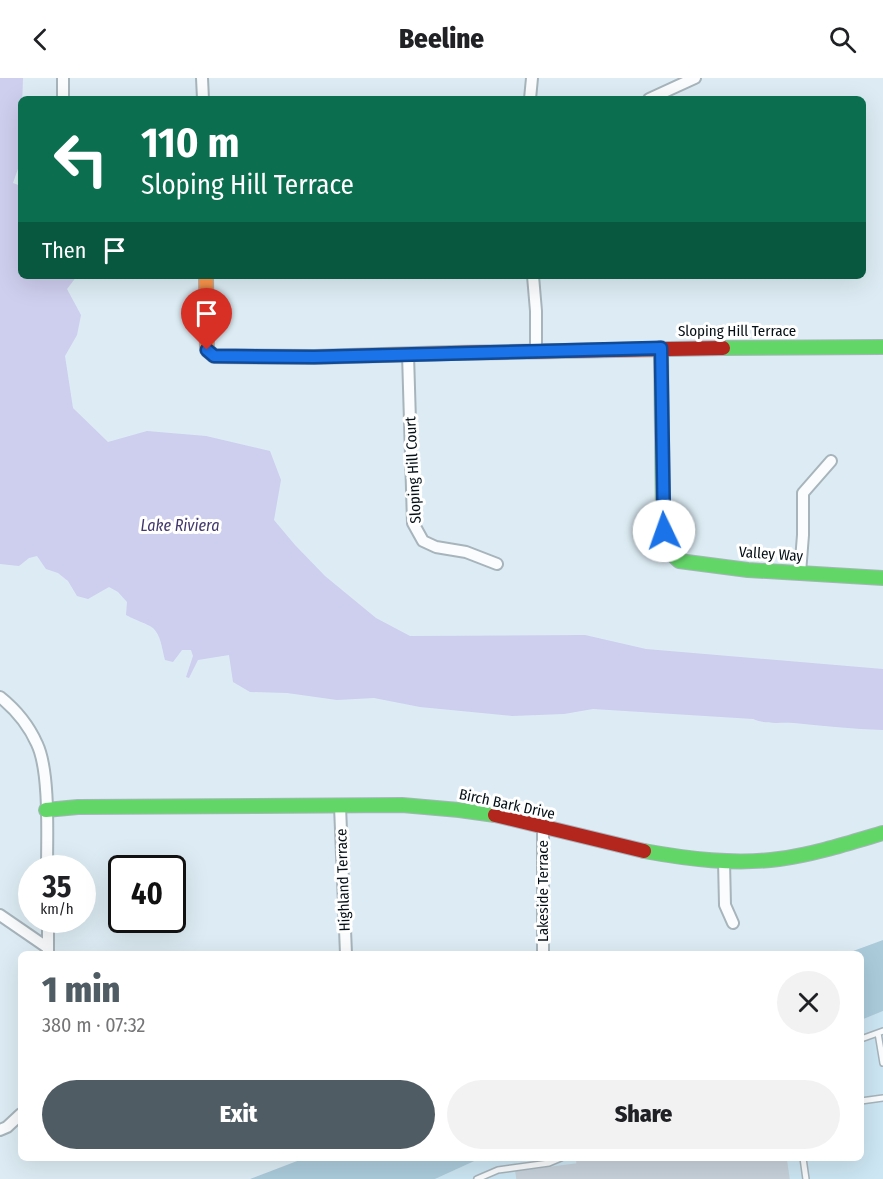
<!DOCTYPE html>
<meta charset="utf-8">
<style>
:root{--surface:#fff;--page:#f2f2f2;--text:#202124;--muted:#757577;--accent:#505c63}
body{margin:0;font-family:"Fira Sans Condensed",sans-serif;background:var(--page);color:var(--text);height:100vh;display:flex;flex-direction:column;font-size:22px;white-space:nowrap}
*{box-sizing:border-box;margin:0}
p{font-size:20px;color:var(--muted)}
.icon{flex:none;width:33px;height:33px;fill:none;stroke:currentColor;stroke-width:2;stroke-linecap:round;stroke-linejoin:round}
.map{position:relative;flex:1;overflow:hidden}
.side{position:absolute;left:18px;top:873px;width:846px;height:210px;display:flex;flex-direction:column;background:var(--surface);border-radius:9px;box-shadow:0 6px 24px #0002}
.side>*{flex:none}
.guide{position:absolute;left:18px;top:18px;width:848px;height:183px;border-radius:9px;box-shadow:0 6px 24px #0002;background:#0b6e4f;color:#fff;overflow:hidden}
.speed{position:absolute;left:18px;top:777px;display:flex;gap:12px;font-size:30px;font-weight:700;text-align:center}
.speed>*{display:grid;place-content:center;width:78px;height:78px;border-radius:50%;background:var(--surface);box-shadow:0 6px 24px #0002;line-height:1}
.speed small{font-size:15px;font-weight:400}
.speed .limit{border:3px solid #111;border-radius:9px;background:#fff;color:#111}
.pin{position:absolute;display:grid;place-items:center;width:51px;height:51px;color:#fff;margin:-62px -26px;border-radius:50% 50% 50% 0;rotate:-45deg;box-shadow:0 0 6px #0007}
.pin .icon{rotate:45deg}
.me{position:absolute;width:66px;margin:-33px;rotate:357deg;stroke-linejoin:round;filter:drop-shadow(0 0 4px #0008)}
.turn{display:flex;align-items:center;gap:21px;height:126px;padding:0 24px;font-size:27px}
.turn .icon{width:78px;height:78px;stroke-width:2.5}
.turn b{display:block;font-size:42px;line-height:51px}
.then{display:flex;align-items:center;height:57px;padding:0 24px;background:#0003;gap:12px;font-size:22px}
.round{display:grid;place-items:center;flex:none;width:63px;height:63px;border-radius:32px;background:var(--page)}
.overview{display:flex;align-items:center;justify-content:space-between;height:102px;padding:0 24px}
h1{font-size:36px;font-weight:800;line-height:45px;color:var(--accent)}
.action{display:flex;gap:12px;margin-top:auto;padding:12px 24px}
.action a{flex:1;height:69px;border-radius:36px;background:var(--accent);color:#fff;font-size:24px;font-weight:800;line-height:69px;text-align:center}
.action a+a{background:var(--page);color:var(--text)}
header{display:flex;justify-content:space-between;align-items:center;height:78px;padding:0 24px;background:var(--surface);font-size:27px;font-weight:800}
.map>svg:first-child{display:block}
</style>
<header><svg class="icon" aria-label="back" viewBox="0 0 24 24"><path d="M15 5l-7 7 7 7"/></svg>Beeline<svg class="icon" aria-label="search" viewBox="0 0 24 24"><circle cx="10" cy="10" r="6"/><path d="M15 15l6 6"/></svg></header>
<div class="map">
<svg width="883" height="1101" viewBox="0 0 883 1101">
<rect width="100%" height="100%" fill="#ddecf4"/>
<path fill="#cce6f3" d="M883,933V1101H435L481,1080H861V942Z"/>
<path fill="#abcbdb" d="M883,862V933L861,942V876H845Z
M305,1080H481L435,1101H250Z"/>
<path fill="#ceceee" d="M0,0H23L20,85L13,105L21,108V198H77L67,211L81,237L77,257L65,278L73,330L108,364L147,353L206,358L270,373L281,402L274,442L295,467L325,498L376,540L410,558L585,557L646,571L883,591V652C853,651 824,648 794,645C780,644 767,647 753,641L593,631L564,636L512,638L420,629L374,620L337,622L287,615L250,614L233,604L229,577L198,582L189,600L186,599L193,578L191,572H182L173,584L165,582C162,571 161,557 153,550C150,547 133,541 126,537L127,524L118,514L109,509L88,521L77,518L68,503L58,495L46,491L37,478L29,480L19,488L0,486Z"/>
<path fill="#c7d1da" stroke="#c7d1da" stroke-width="1.5" d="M588,1080H786L789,1101H517L516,1094L577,1086V1081Z"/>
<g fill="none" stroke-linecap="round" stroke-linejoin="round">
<defs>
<path id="lane" d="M878,955L883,985
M861,961L883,953
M861,1023L883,1020
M803,1080L806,1101
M477,1101L498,1092L549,1085L561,1080"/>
<path id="street" d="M63,0V21
M202,0L203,21
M530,21L532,0
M649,21L695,0
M533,198L536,233V272
M408,276L413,445L423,463L436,469L466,474L497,486
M800,495L803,457V415L831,383
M0,619C15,631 29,648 37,666C50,693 47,759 47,790
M340,728L346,876
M543,750V876
M724,783L725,827L733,845
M0,837L48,870
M48,842V876
M0,1052L7,1049L21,1036"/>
<path id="fast" d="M661,270L663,441C665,458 665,471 679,483L748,492L883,500
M723,270L883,269
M46,732L78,729L402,727L459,732L495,737
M644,773C688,781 735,787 779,781C815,776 849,765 883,755"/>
<path id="slow" d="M206,198L207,272L214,278L314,279L451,275"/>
<path id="jam" d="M451,275L723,270
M495,737L644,773"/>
</defs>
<use href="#lane" stroke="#a7b4bb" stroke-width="8"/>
<use href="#street" stroke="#a7b4bb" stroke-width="14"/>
<use href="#fast" stroke="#a7b4bb" stroke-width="16"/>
<use href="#slow" stroke="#a7b4bb" stroke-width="16"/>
<use href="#jam" stroke="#a7b4bb" stroke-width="16"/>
<use href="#lane" stroke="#fafcfd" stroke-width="5"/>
<use href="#street" stroke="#fafcfd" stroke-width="10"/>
<use href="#fast" stroke="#63d668" stroke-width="14"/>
<use href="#slow" stroke="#ff974d" stroke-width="14"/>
<use href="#jam" stroke="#b3261e" stroke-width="14"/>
</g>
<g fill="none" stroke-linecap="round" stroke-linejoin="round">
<defs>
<path id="route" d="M207,272L214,278L314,279L661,270L664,453"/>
</defs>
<use href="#route" stroke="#114b97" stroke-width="15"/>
<use href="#route" stroke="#1a73e8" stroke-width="10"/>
</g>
<g text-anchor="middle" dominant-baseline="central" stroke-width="6" stroke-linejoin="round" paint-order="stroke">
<g font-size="15" fill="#040f15" stroke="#fff">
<text x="737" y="253">Sloping Hill Terrace</text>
<text transform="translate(413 392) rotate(-93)">Sloping Hill Court</text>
<text transform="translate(771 476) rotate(4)">Valley Way</text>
<text transform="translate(507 726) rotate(12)">Birch Bark Drive</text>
<text transform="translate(343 802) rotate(-92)">Highland Terrace</text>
<text transform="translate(543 813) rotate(-90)">Lakeside Terrace</text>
</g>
<g font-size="16" font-style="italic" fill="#43386c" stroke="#fff">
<text x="180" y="447">Lake Riviera</text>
</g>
</g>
</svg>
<div class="speed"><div>35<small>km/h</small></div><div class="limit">40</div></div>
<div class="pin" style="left:207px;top:272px;background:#d93025"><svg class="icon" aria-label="arrive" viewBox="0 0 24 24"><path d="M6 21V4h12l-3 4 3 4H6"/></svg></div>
<svg class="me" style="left:664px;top:453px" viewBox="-20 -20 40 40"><circle r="19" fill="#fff"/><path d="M0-13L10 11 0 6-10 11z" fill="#1a73e8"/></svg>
<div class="guide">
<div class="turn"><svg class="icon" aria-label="left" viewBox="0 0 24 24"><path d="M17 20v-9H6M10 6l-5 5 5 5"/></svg><div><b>110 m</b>Sloping Hill Terrace</div></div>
<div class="then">Then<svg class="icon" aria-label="arrive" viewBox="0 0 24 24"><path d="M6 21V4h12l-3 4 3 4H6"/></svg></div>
</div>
<section class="side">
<div class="overview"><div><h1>1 min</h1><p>380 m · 07:32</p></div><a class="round"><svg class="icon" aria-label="close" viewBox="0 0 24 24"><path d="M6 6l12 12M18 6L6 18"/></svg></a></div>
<div class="action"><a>Exit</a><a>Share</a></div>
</section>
</div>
